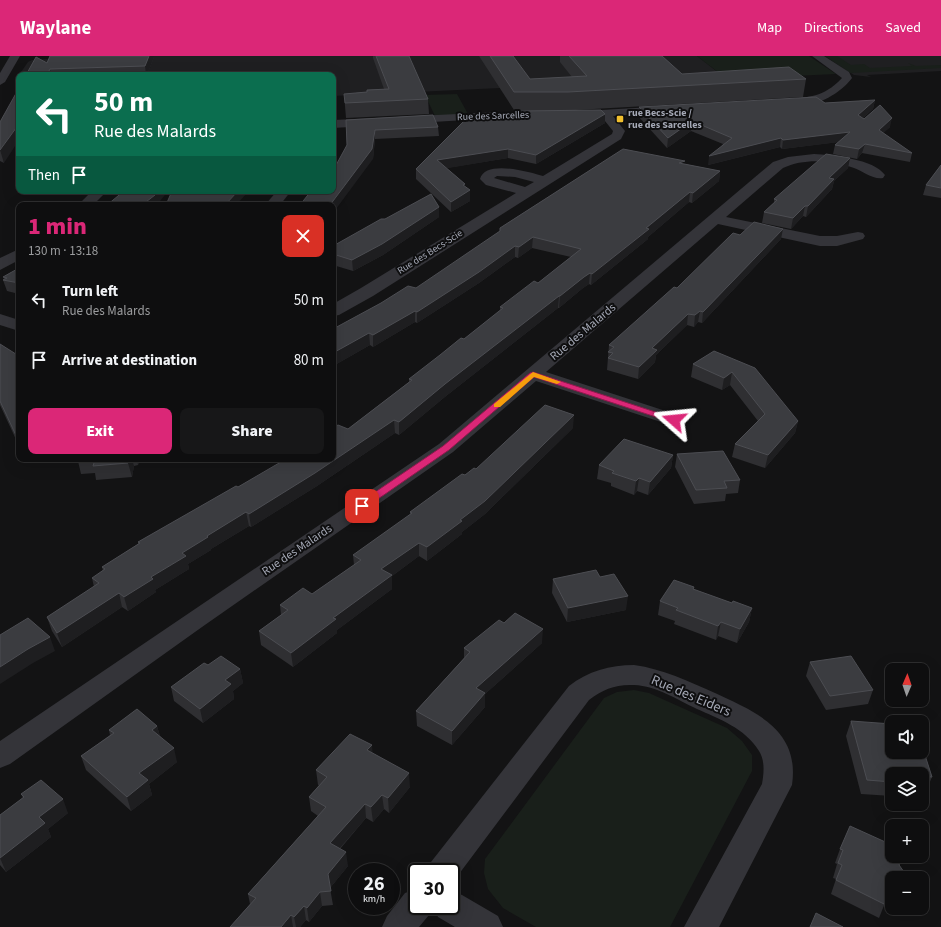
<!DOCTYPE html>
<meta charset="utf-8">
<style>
:root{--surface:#0e0e0f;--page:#171718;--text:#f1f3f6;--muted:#9b9c9e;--line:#2e2e2f;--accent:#db2777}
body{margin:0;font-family:"Source Sans 3",sans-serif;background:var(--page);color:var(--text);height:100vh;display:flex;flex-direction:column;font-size:15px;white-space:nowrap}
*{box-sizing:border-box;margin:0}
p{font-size:13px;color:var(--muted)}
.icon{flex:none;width:22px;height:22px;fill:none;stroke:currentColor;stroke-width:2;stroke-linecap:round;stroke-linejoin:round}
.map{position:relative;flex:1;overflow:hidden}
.panel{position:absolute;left:16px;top:146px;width:320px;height:260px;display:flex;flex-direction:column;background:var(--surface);border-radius:8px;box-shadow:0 4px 16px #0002,0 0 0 1px var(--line)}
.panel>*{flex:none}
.hud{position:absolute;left:16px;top:16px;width:320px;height:122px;border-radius:8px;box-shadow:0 4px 16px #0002,0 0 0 1px var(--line);background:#0b6e4f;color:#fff;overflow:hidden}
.needle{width:26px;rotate:2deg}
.fabs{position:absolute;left:885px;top:607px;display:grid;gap:8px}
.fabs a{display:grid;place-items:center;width:44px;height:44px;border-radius:8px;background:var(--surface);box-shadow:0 4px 16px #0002,0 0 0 1px var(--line);font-size:20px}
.speed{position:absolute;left:348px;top:807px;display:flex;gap:8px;font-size:20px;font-weight:700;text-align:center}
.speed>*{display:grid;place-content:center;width:52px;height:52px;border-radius:50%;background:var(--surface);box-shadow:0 4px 16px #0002,0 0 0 1px var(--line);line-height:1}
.speed small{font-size:10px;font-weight:400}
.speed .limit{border:2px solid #111;border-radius:6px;background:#fff;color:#111}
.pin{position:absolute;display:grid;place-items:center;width:34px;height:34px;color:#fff;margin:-17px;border-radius:8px;box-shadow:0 2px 6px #0006}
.me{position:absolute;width:44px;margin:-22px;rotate:288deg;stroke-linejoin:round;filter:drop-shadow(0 0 3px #0008)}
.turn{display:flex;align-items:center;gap:14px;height:84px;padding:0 12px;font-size:18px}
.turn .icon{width:52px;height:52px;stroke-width:2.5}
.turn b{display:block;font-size:28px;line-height:34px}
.then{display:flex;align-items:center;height:38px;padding:0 12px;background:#0003;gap:8px;font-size:15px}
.round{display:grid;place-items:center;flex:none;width:42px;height:42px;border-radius:8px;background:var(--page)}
.head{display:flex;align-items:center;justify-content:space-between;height:68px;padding:0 12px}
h1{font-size:24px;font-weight:800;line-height:30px;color:var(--accent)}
.button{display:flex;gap:8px;margin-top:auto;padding:8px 12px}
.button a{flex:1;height:46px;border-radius:8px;background:var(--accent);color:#fff;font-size:16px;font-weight:800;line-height:46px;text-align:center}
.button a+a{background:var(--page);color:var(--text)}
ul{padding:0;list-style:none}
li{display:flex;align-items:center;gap:12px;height:60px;padding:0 12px}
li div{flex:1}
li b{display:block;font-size:15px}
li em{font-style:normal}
header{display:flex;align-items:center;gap:24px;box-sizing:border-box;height:56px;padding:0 20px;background:var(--accent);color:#fff}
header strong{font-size:19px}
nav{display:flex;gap:22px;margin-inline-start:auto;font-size:14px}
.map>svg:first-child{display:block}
</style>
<header>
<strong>Waylane</strong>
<nav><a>Map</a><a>Directions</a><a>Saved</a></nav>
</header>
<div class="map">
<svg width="941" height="871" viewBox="0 0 941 871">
<rect width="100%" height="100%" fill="#131314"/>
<path fill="#1f1f21" d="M97,0H697L724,21L333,40V19H19L28,6L32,4Z
M825,0H941V15L867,19L871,21L854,19Z"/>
<path fill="#191f1a" d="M697,0H809L836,18L727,23Z
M825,0H837L851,9L864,8L870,12L912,10L908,7L916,10L941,9V12L851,17Z
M457,38L468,58L435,60L425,39Z
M634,634L649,637L727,672L742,685L752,699V715L670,871H536L503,852L488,833L484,817L485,803L604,642L617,636Z"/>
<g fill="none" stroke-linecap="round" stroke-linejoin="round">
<path fill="#343439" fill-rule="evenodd" d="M10,0H20L5,26L0,29V17Z
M812,0H824L849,16L852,22C839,40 808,55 786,49L784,47L786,45C810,39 822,43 842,22Z
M669,50L673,51L675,53L673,55L613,60L625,75L621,83L373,240L339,259L333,260V248L361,232L516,137L486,129L480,123C485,103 530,116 543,120L612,78L613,75L601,60L567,62H499L333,72V64L499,56H567ZM497,120L515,121L534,126L525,131L494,122Z
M814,98C832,99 874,103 885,119L883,122C873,124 863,115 854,112C832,104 804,102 783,112L726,161L820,180H837L858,176L863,177L865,180L863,183L837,190H820L718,168L546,316L681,360L684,364L681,368L674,370L667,368L536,325L453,396L202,571L10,708L0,712V685L439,388L773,106L788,101Z
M92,135H107L93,149H78Z
M277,135H291L280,149H265Z
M19,193V204L0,214V202Z
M0,258L19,264V275L0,269Z
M634,609C663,613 688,625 715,637C756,656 800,674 792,729L719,871H684L762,728C764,717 765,704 759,695C745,672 719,663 697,653C676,643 657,630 634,629C616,628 603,633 589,644L453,826L451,827V816H426L431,806L569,630C588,615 610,609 634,609Z
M417,833V850H433L429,859L419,871H382L387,860L405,837Z
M451,835L462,839L498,860L503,871H455L438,861L433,850H451Z"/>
</g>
<path fill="#2f2f32" d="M149,0H154V1L147,19H26L47,7Z
M373,0H409L428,43L429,58L346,62L344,38L367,36V34L384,33L373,2Z
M479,0H513L530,23L572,21L560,6V0H662L682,18L806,23L803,41L576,54L605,67L536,108L508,102L446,112L465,128V130L470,145L451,156L416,123V113L520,60V55L531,54H514Z
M875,44L873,53L863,62L890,71L883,77L912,97L910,106L862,97L857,103L833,98L835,89L838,86L782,93L780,91L708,109L723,88L691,75L667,92L638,60L639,51L825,47Z
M346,64L438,71L439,80L375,83L373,103L335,111L347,89Z
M0,66L4,107L0,105Z
M850,102L848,112L834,125L832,133L806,161L803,160L791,173L762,167L764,156L774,147V143Z
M685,108L720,115L719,125L692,147L689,146L648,181V183L591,229L589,228L583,232L559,252H558L446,340L399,379L395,377L317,430L251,471L249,470L211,493V494L188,508L189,513L155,534L156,536L128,555L122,551L62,591L52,575L47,561L94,531L92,522L103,515L102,511L138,488V486L238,431L348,373L409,326V323L464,283L500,255V251L538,227L571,201L532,192L518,202L515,201L479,227L417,267L415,266L373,291L370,289L333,310V273L416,232Z
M941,109V142L923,139L926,129Z
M439,161L383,199L353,215L333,209V190L385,163Z
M740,179L781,183L702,267L698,266L694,271L687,269L656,299L655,306L638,323L607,314L609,289Z
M19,212V238L7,235L3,224L4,223L3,221Z
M0,288L19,300V390L0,349Z
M714,295L798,365L795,377L765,412L732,401L735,388L758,365L730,329L722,334L691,321L693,308Z
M573,372L485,458L462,476V478L427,505L419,500L392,520V533L337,574V577L293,611L261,589L259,575L281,559L280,549L312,538L354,509L353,499L410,459V456L465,419L476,413Z
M677,398L740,424L738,437L726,438L725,445L694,448L675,411Z
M673,399L671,412L648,439L637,435L634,439L611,430V427L597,423L599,409Z
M34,403H54L48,407Z
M78,403H140L138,409L134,410L132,421L96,424L95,417L81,418L78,405Z
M600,521L626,554L567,566L552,537L553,523Z
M694,531V534L732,547L752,552L749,566L737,587L718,580L716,584L674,568L675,565L658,559L660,545Z
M542,587L485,638V651L452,689L417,670L416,655L464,602V592Z
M810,606L873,634L868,648L826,654L806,620Z
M208,609L240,613L243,627L233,635L234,643L203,667L174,645L171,631Z
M851,665L932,721L926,735H922V718H892V740L861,738L846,680Z
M157,670L160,680L177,706L149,728L152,739L131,755L86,714L81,700L110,679L109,674Z
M372,697L410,731L389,757L384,753L373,766L366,762L340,793L348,810L330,832L333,849L322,850L309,866L306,864L300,871H230L250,848L248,838L318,760L311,755L309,741L319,729H318L316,714Z
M21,738L68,757L48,773L51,781L6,816L0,809V759L23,742Z
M840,793L899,809L892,822V846L885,847L879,862L831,838L836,823L833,822L837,808L835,807Z"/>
<path fill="#1e1e20" d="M149,0H154V1L147,19H146L145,10Z
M50,13L51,19H47Z
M875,44L873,53L856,68L858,59Z
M605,58V67L536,108V99Z
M892,62L890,71L877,83L879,74Z
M692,65L691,75L667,92L668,82Z
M19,68V84L4,107L0,94Z
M375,74V83L373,103L333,157V149H330Z
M850,76L848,85L782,93L783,84Z
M781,82L780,91L708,109L709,100Z
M865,88L862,97L857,103L859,93Z
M508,93V102L437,114V104Z
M850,102L848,112L834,125L832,133L806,161L808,150L829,122Z
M720,115L719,125L692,147L693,137Z
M465,128V137L470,134V145L451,156V146L463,129Z
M158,135H168L157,149H142Z
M238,135H249L236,149H225Z
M690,136L689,146L648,181V183L591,229L592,218Z
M805,150L803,160L791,173L793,162Z
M439,151V161L383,199L353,215L352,204Z
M783,173L781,183L702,267L703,256Z
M533,181L532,192L518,202L519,191Z
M515,190V201L479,227L417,267V256Z
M590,217L589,228L583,232L559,252L560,240L584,221Z
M559,240L558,252L446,340L399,379V366L445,328Z
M415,255V266L373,291V279Z
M700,255L698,266L694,271L695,259Z
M688,258L687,269L656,299L655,306L638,323L639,311L652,292Z
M369,277L370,289L333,310V297Z
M732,316L730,329L722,334L724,322Z
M574,359L573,372L485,458L462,476V478L427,505V491L460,464Z
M394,364L395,377L317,430L251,471L249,458Z
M798,365L795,377L765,412L768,399Z
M673,399L671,412L648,439L650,426Z
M46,403H54L48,407Z
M129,403H132L134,410L132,421L128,407Z
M137,403H140L138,409Z
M639,422L637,435L634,439L636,425Z
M246,456L249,470L211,493V494L188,508L189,513L155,534L156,536L128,555L124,541L151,521L182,497L207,480Z
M419,487V500L392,520V533L337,574V577L293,611L291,597L333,562L381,513Z
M119,537L122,551L62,591L57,577Z
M628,540L626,554L567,566L568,552Z
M752,552L749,566L737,587L740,573Z
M721,566L718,580L716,584L718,570Z
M543,573L542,587L485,638V651L452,689V675L476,632Z
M50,581L55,595L33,607L0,628V611L28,593Z
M240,613L243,627L233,635L234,643L203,667L200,653L225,624Z
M157,670L161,684L152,674Z
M372,689L373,704L367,694Z
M174,692L177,706L149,728L152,739L131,755L127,741L139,717Z
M409,717L410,731L389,757L388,742Z
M382,739L384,753L373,766L371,751Z
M63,743L68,757L48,773L51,781L6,816L0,802L39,761Z
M365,748L366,762L332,801L330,787Z
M346,796L348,810L330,832L328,818Z
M320,836L322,850L309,866L307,852Z
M304,850L306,864L300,871H296L294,861Z
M291,859L293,871H281Z"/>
<path fill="#3b3c40" stroke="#4c4d52" d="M50,0H149L145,10L50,13L47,19H26L36,1L47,7Z
M376,0H409L428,43L345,47L344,38L367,36V34L389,33Z
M490,0H513L530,23L587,20L569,0H662L682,18L789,11L806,23L568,36H514Z
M19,32V68L0,94V66Z
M816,41L825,47L875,44L858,59L864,63L880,49L892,62L879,74L912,97L865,88L859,93L835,89L850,76L783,84L781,82L709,100L732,82L692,65L668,82L639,51Z
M601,54L605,58L536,99L508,93L437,104L465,128L463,129L470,134L451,146L416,113L466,63L523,60L520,55Z
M433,59L438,71L375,74L372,93L330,149H300L311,135H333V111H335L347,89L346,64Z
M623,93L685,105L679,107L720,115L693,137L690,136L646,172L649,173L592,218L590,217L584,221L560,240H559L445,328L399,366L394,364L315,417L249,458L246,456L207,480L208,481L182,497L186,500L151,521L153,523L124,541L119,537L57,577L47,561L99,527L92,522L105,513L102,511L140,487L138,486L236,430L238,431L286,403H333V372L338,369L348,373L412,324L409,323L440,299L461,282L464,283L503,252L500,251L534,225L538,227L581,193L533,181L519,191L515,190L479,216L417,256L415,255L373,279L369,277L333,297V273L381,247L408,230L416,232L500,175V172Z
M826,98L850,102L829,122L834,123L808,150H805L793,162L764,156L777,144L774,143Z
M941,109V132L926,129Z
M124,135H158L155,139L142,149H107Z
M172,135H238L225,149H166Z
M431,138L439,151L382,188L352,204L333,198V190L381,163H385Z
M754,166L783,173L703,256L700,255L695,259L688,258L652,292L657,294L639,311L608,302L613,297L608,296L614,291L609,289L674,231L677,232L733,177L740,179Z
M19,212V227L3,224L7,222L3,221Z
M0,288L19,300V386L0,345Z
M714,295L755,312L798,365L768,399L735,388L765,358L732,316L724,322L693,308Z
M545,349L574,359L485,445L460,464L462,465L427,491L419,487L381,513L392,519L333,562L336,563L291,597L259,575L288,554L280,549L303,532L312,538L361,504L353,499L412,457L410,456L462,418L465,419L474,412L476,413Z
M624,383L673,399L650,426L639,422L636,425L612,417L614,415L599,409Z
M723,395L740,424L724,425L727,432L696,434L677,398Z
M78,403H129L128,407L93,410L95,404L78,405Z
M596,514L600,521L614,518L628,540L568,552L553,523Z
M674,524L694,531L693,533L732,547L733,545L752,552L740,573L721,566L718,570L676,554L678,552L660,545Z
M515,557L543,573L476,632L485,637L452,675L416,655L470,596L464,592L499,564L504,567Z
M28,562L50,581L28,593L0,611V579Z
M221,600L240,613L225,624L231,628L200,653L171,631L204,607L208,609Z
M851,600L873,634L830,640L810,606Z
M137,653L157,670L152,674L174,692L139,717L148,724L127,741L81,700L114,677L109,674Z
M851,665L892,668V696H922V690L932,721L922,720V718H892V726L867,724Z
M350,678L372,689L367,694L409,717L388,742L382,739L371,751L365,748L330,787L346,796L328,818L331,835L320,836L307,852L304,850L294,861L291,859L281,871H230L256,842L248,838L326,751L309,741L327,721L316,714Z
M41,724L63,743L39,761L45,767L0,802V759L24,741L21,738Z
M850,770L892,789V800H903L899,809L907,820L906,822H892V833H890L884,848L836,824L842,809L838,807L843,794L840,793Z
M816,857L843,871H810Z"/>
<path fill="#db2777" stroke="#8e194d" d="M533,316L677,363L678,364L677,366H671L534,321L449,394L365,452H359L358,450L359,447L443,390L530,317Z"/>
<path fill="#f59e0b" d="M533,316L561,326L557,328L534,321L500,351H494V348Z"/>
<rect fill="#f1bf2e" stroke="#0e0e0f" stroke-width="1.5" x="616" y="59" width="8" height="8" rx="2"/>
<g text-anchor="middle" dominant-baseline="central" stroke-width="4" stroke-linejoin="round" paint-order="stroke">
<g font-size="10" font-weight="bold" fill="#a4a8b5" stroke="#0e0e0f" text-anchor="start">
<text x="628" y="57">rue Becs-Scie /<tspan x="628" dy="12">rue des Sarcelles</tspan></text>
</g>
<g font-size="10" fill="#a4a8b5" stroke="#0e0e0f">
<text transform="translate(493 60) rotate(-2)">Rue des Sarcelles</text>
<text transform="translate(430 196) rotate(-32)">Rue des Becs-Scie</text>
</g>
<g font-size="12" fill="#a4a8b5" stroke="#0e0e0f">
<text transform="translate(583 276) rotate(-40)">Rue des Malards</text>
<text transform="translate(297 494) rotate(-34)">Rue des Malards</text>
</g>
<g font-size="14" fill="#a4a8b5" stroke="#0e0e0f">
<text transform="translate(691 640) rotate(23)">Rue des Eiders</text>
</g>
</g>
</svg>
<div class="fabs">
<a><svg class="needle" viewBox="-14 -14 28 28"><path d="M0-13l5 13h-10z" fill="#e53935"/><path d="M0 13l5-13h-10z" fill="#9b9c9e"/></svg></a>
<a><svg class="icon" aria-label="sound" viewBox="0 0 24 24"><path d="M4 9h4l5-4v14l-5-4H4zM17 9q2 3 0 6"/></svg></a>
<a><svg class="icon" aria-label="layers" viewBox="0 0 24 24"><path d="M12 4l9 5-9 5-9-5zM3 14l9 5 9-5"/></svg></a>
<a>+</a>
<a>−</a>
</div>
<div class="speed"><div>26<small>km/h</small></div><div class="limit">30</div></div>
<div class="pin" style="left:362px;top:450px;background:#d93025"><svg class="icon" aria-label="arrive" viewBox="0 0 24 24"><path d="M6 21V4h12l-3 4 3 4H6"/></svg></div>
<svg class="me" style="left:674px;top:364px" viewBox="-20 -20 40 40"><path d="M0-17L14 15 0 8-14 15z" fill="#db2777" stroke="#fff" stroke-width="4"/></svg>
<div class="hud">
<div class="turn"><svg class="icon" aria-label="left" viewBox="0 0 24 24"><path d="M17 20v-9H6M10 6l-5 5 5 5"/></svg><div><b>50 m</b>Rue des Malards</div></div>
<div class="then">Then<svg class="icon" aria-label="arrive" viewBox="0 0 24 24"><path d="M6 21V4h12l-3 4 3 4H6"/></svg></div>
</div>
<section class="panel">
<div class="head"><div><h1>1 min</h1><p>130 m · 13:18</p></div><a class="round" style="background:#d93025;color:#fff"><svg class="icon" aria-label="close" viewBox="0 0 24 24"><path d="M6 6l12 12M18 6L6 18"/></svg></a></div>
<ul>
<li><svg class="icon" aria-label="left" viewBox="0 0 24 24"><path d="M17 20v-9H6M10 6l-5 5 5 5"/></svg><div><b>Turn left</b><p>Rue des Malards</p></div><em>50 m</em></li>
<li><svg class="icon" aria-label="arrive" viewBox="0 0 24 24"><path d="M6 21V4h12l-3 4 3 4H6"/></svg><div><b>Arrive at destination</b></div><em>80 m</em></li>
</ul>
<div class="button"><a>Exit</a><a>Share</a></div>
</section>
</div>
